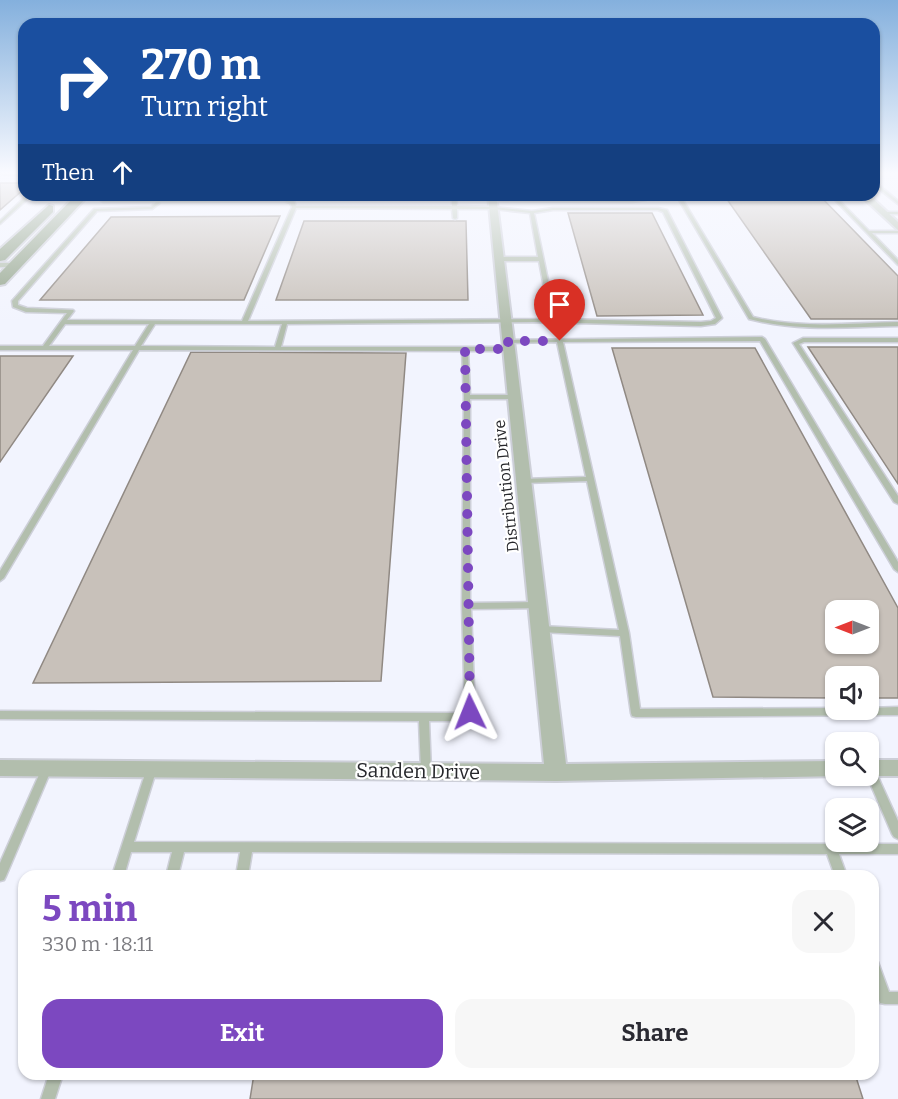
<!DOCTYPE html>
<meta charset="utf-8">
<style>
:root{--surface:#fff;--page:#f7f7f7;--text:#2b2b33;--muted:#7c7c81;--accent:#7c48c0}
body{margin:0;font-family:Bitter,serif;background:var(--page);color:var(--text);height:100vh;display:flex;flex-direction:column;font-size:22px;white-space:nowrap}
*{box-sizing:border-box;margin:0}
p{font-size:20px;color:var(--muted)}
.icon{flex:none;width:33px;height:33px;fill:none;stroke:currentColor;stroke-width:2;stroke-linecap:round;stroke-linejoin:round}
.map{position:relative;flex:1;overflow:hidden}
.drawer{position:absolute;left:18px;top:870px;width:861px;height:210px;display:flex;flex-direction:column;background:var(--surface);border-radius:18px;box-shadow:0 2px 4px #0004}
.drawer>*{flex:none}
.hud{position:absolute;left:18px;top:18px;width:862px;height:183px;border-radius:18px;box-shadow:0 2px 4px #0004;background:#1a4fa0;color:#fff;overflow:hidden}
.needle{width:39px;rotate:270deg}
.fabs{position:absolute;left:825px;top:600px;display:grid;gap:12px}
.fabs a{display:grid;place-items:center;width:54px;height:54px;border-radius:12px;background:var(--surface);box-shadow:0 2px 4px #0004;font-size:30px}
.pin{position:absolute;display:grid;place-items:center;width:51px;height:51px;color:#fff;margin:-62px -26px;border-radius:50% 50% 50% 0;rotate:-45deg;box-shadow:0 0 6px #0007}
.pin .icon{rotate:45deg}
.me{position:absolute;width:66px;margin:-33px;rotate:358deg;stroke-linejoin:round;filter:drop-shadow(0 0 4px #0008)}
.turn{display:flex;align-items:center;gap:21px;height:126px;padding:0 24px;font-size:27px}
.turn .icon{width:78px;height:78px;stroke-width:2.5}
.turn b{display:block;font-size:42px;line-height:51px}
.then{display:flex;align-items:center;height:57px;padding:0 24px;background:#0003;gap:12px;font-size:22px}
.round{display:grid;place-items:center;flex:none;width:63px;height:63px;border-radius:18px;background:var(--page)}
.summary{display:flex;align-items:center;justify-content:space-between;height:102px;padding:0 24px}
h1{font-size:36px;font-weight:700;line-height:45px;color:var(--accent)}
.cta{display:flex;gap:12px;margin-top:auto;padding:12px 24px}
.cta a{flex:1;height:69px;border-radius:18px;background:var(--accent);color:#fff;font-size:24px;font-weight:700;line-height:69px;text-align:center}
.cta a+a{background:var(--page);color:var(--text)}
.map>svg:first-child{display:block}
</style>
<div class="map">
<svg width="898" height="1099" viewBox="0 0 898 1099">
<rect width="100%" height="100%" fill="#f2f4fe"/>
<path fill="#c8c1ba" stroke="#908983" stroke-width="1.5" fill-rule="evenodd" d="M0,183H24V189L0,210Z
M724,195H819L898,276V319H811Z
M568,213H652L703,315L597,316Z
M280,216L244,300H40L111,217Z
M304,221H466L468,300H276Z
M808,347H898V484Z
M612,348H755L898,608V698H868V676H836V698L713,697ZM836,610H868V644H836Z
M191,352L406,353L381,681L33,683Z
M0,356H73L0,462Z
M254,1074H855L863,1099H250Z"/>
<g fill="none" stroke-linecap="round" stroke-linejoin="round">
<defs>
<path id="lane" d="M0,173L24,174V176L0,174Z
M874,181L898,201V204L874,185Z
M27,195H32L0,224V221Z
M452,195H456L457,206L493,207L532,211L553,208H658L667,210L722,318L715,324L701,326L534,322L287,324L281,347H509L512,349L509,351H468L470,395H514L517,397L514,399H470V603L537,602L541,605L537,608L471,609L475,713L474,716L454,721H429L431,771L430,774L426,775L422,774L421,771L419,721L0,719V711L454,713L465,711L462,606L464,397L462,351L139,350L4,578L0,581V571L133,350H0V346H43L67,313L26,312L13,307L12,301L94,209L151,207L156,202H103L101,201V200L284,199L294,201L296,206H452ZM284,201L290,203L292,207L242,321L67,320L74,311L73,310L27,308L18,305V301L97,211L152,209L161,202ZM296,208L452,209L453,218L455,219L457,218V209H493L530,213L538,257H499L496,259L499,261H539L550,319L248,321ZM553,210H658L663,212L716,318L711,321L701,322L556,319L534,213ZM65,324H149L135,346H49ZM155,324H282L275,347L141,346Z
M642,195H646V200L632,202L492,201L490,200L492,199L632,200L642,198Z
M676,195H680L753,317C801,329 850,323 898,322V326C848,327 798,332 749,319Z
M830,195H834L869,231H898V233H872L898,260V265Z
M373,196H421L423,197L421,198H371V197Z
M881,212H898V214H881Z
M0,263H16L19,265L16,267H0Z
M762,337L765,339L898,562V572L894,569L760,341L563,342L629,633L640,709L836,708V710H868V708L898,707V715L636,717L632,716L631,713L620,636L540,632L537,631L535,629L537,627L540,626L619,630L587,481L523,483L519,481L523,479L586,477L557,342L508,343L506,342V340Z
M803,338H898V342H804L799,344L898,496V504L894,502L793,343Z
M47,764L51,765L52,768L6,876L4,880L0,881V863L42,768L43,765Z
M152,764L156,765L157,768L134,842L898,844V854H839L847,876H835L827,854L252,852L248,876H236L240,852H184L178,876H166L172,852H131L124,876H112L147,768L148,765Z
M868,764L873,765L874,768L898,821V839L894,837L892,834L867,776H868Z
M873,960L878,962L889,992H898V1004H885L880,1003L873,983Z
M49,1074H63L55,1099H41Z"/>
<path id="street" d="M488,195H496L566,764L836,761V776H842L556,781L0,776V760L544,764Z
M860,195H869L898,222V230Z
M868,760H898V776H865H868Z"/>
<path id="secondary" d="M76,195H89L5,284L0,285V273Z
M49,205L53,206V212L5,260L0,261V249Z"/>
</defs>
<use href="#lane" stroke="#cdcfd8" stroke-width="3"/>
<use href="#street" stroke="#cdcfd8" stroke-width="4"/>
<use href="#secondary" stroke="#cdcfd8" stroke-width="4"/>
<use href="#lane" fill="#b2bead" fill-rule="evenodd"/>
<use href="#street" fill="#b2bead" fill-rule="evenodd"/>
<use href="#secondary" fill="#92a38a" fill-rule="evenodd"/>
</g>
<linearGradient id="sky" x2="0" y2="1"><stop stop-color="#84b0dd"/><stop offset="0.53" stop-color="#f9faff"/><stop offset="1" stop-color="#f9faff" stop-opacity="0"/></linearGradient>
<rect width="898" height="326" fill="url(#sky)"/>
<g fill="none" stroke-linecap="round" stroke-linejoin="round">
<path stroke="#7c48c0" stroke-width="10" stroke-dasharray="0 18" d="M470,712L465,349H509L508,341H560"/>
</g>
<g text-anchor="middle" dominant-baseline="central" stroke-width="4.5" stroke-linejoin="round" paint-order="stroke">
<g font-size="16" fill="#26272b" stroke="#fff">
<text transform="translate(506 486) rotate(-96)">Distribution Drive</text>
</g>
<g font-size="20" fill="#26272b" stroke="#fff">
<text transform="translate(418 771) rotate(1)">Sanden Drive</text>
</g>
</g>
</svg>
<div class="fabs">
<a><svg class="needle" viewBox="-14 -14 28 28"><path d="M0-13l5 13h-10z" fill="#e53935"/><path d="M0 13l5-13h-10z" fill="#7c7c81"/></svg></a>
<a><svg class="icon" aria-label="sound" viewBox="0 0 24 24"><path d="M4 9h4l5-4v14l-5-4H4zM17 9q2 3 0 6"/></svg></a>
<a><svg class="icon" aria-label="search" viewBox="0 0 24 24"><circle cx="10" cy="10" r="6"/><path d="M15 15l6 6"/></svg></a>
<a><svg class="icon" aria-label="layers" viewBox="0 0 24 24"><path d="M12 4l9 5-9 5-9-5zM3 14l9 5 9-5"/></svg></a>
</div>
<div class="pin" style="left:560px;top:341px;background:#d93025"><svg class="icon" aria-label="arrive" viewBox="0 0 24 24"><path d="M6 21V4h12l-3 4 3 4H6"/></svg></div>
<svg class="me" style="left:470px;top:712px" viewBox="-20 -20 40 40"><path d="M0-17L14 15 0 8-14 15z" fill="#7c48c0" stroke="#fff" stroke-width="4"/></svg>
<div class="hud">
<div class="turn"><svg class="icon" aria-label="right" viewBox="0 0 24 24"><path d="M7 20v-9h11M14 6l5 5-5 5"/></svg><div><b>270 m</b>Turn right</div></div>
<div class="then">Then<svg class="icon" aria-label="ahead" viewBox="0 0 24 24"><path d="M12 20V5M6 11l6-6 6 6"/></svg></div>
</div>
<section class="drawer">
<div class="summary"><div><h1>5 min</h1><p>330 m · 18:11</p></div><a class="round"><svg class="icon" aria-label="close" viewBox="0 0 24 24"><path d="M6 6l12 12M18 6L6 18"/></svg></a></div>
<div class="cta"><a>Exit</a><a>Share</a></div>
</section>
</div>
